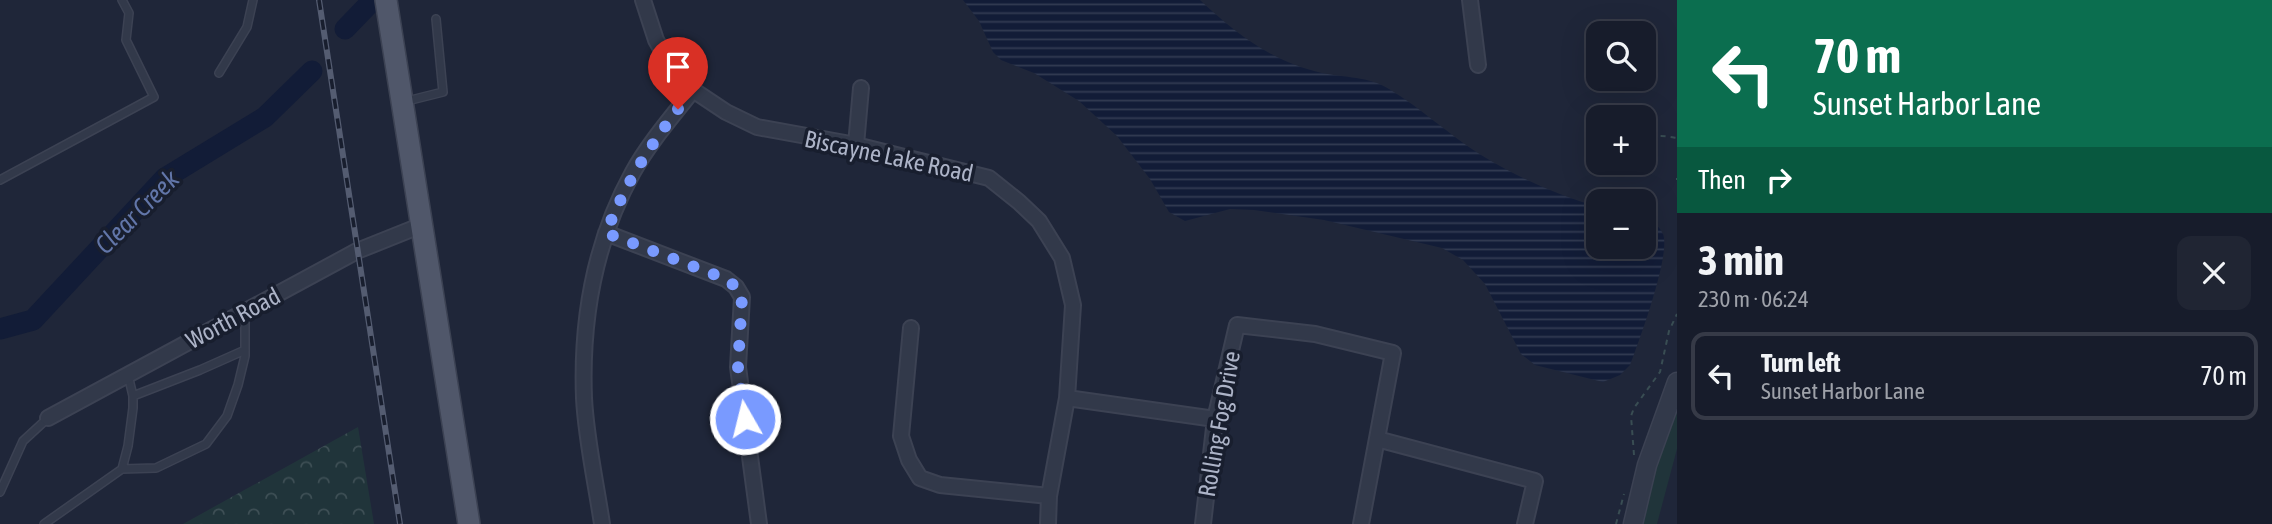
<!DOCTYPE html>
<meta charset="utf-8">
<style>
:root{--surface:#171c2b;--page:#202533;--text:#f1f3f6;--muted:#9ea1a9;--line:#363a47}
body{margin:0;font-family:"Asap Condensed",sans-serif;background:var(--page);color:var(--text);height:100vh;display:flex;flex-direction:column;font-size:26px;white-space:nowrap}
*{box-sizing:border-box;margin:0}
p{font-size:23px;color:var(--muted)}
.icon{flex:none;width:38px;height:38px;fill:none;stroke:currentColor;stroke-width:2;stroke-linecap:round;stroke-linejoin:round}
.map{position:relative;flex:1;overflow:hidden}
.drawer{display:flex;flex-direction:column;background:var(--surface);width:595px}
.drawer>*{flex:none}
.banner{background:#0b6e4f;color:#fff;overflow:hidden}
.buttons{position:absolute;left:1586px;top:21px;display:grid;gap:14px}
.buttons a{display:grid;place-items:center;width:70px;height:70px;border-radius:14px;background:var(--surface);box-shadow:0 7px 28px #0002,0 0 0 2px var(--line);font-size:35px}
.pin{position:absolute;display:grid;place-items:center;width:60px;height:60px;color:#fff;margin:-72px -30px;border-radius:50% 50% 50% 0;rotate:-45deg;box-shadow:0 0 7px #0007}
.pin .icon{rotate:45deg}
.me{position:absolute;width:77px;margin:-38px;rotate:352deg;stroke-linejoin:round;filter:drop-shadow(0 0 5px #0008)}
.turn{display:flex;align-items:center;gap:24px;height:147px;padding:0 21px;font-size:32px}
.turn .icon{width:91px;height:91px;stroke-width:2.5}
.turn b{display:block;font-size:49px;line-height:60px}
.then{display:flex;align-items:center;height:66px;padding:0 21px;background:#0003;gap:14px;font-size:26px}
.round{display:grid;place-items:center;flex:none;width:74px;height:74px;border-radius:14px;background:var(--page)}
.overview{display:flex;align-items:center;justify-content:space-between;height:119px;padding:0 21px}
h1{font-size:42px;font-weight:700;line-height:52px}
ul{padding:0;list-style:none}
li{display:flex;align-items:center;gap:21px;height:88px;margin:0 14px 10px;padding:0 7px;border:4px solid var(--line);border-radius:14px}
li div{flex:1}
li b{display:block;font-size:26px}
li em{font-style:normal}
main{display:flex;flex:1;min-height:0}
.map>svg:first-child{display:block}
</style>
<main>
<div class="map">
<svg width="1677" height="524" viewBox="0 0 1677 524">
<defs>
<pattern id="forest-crowns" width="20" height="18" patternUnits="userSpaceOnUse" patternTransform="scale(1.75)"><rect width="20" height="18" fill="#20343a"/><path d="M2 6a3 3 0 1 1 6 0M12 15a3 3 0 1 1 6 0" fill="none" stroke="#3e4f55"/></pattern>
<pattern id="park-dots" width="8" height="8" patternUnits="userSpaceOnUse" patternTransform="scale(1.75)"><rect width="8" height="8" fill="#20343a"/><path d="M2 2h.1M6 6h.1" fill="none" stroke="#3e4f55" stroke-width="1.8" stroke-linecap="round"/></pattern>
<pattern id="water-rules" width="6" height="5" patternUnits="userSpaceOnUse" patternTransform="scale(1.75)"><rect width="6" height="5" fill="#121c37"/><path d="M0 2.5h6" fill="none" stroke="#323b52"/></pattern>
</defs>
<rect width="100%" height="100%" fill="#1f2639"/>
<path fill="#20343a" d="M1677,409V449L1657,524H1641L1660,454Z"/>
<path fill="url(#forest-crowns)" d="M358,427L374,524H183Z"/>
<path fill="url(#park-dots)" d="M1643,152C1647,173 1629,171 1614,168L1609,163H1643Z"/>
<path fill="url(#water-rules)" d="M963,0H1200C1236,34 1273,62 1322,73C1345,78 1368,76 1389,89C1421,108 1449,135 1481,155C1517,177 1557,195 1598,207V247H1643V217C1652,222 1659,225 1663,234C1671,255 1639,341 1630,365L1620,375L1603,382L1535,365L1521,354L1485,284L1463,260L1442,248L1324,220L1254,210L1230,209L1185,221L1169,212L1150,179L1117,136L1079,101L1034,73L1001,60L993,52L979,21Z"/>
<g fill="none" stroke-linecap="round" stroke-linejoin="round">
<path stroke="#121c37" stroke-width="21" d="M345,29L373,0
M0,329L33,320L165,178L265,117L312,71"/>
<defs>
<path id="service" d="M219,73L247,27L253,0
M403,102L443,92L436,19
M0,180L154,97L126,40L129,13L122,0
M133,396L200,370L245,350
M122,469L156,468L206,444L227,416L238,385L245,356V313
M0,492L23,441L48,418
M44,524L122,469L128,446L133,408V396L128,375"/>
<path id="minor" d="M643,0L656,40L669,63L693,90L726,112L757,127L856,145L989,178L1019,202L1039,221L1062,258L1073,305L1067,398L1049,496L1048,524
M1470,0L1478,65
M856,145L861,88
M606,233L726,279L736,287L742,297L738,367L759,524
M911,328L901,436L909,460L920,478L940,485L1049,496
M1067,398L1215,419
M48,418L357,251L422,225
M1377,439L1535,481L1525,524
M602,524C596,483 586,439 584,398C581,319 595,241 633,172C649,143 672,117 693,90
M1203,524L1215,419L1237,325L1315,334L1393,353L1361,524"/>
<path id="tertiary" d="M1633,524L1647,465L1677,382"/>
<path id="primary" d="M386,0L469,524"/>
</defs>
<use href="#service" stroke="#3c4253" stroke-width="10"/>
<use href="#minor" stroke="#3c4253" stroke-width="18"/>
<use href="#tertiary" stroke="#3c4253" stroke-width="21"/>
<use href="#primary" stroke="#3c4253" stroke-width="24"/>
<path stroke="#394d53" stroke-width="2" stroke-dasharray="5 5" stroke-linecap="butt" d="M1643,144C1652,133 1665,136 1677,138
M1677,180V178
M1634,455L1631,416L1634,408L1660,372L1669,331L1677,314
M1616,524L1624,494"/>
<use href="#service" stroke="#32394a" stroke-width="7"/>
<use href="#minor" stroke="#32394a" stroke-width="14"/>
<use href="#tertiary" stroke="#32394a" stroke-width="18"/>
<use href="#primary" stroke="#50576a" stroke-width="21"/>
<defs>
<path id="rail" d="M319,0L400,524"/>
</defs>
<use href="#rail" stroke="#545c71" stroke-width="6"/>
<use href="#rail" stroke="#181e2e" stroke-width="3.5" stroke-dasharray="10" stroke-linecap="butt"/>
</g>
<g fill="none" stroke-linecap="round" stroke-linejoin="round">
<path stroke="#799aff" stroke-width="12" stroke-dasharray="0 21.6" d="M678,109C647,150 625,185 606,233L726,279L736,287L742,297L738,367L745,419"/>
</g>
<g text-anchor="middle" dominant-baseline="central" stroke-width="7" stroke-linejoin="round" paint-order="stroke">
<g font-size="24" fill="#acb3c7" stroke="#181e2e">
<text transform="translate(889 156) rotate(12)">Biscayne Lake Road</text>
<text transform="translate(233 318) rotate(-28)">Worth Road</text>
<text transform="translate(1219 424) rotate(-80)">Rolling Fog Drive</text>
</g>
<g font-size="26" font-style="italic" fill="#6276a9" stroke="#181e2e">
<text transform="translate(137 212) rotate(-45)">Clear Creek</text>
</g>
</g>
</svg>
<div class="buttons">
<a><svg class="icon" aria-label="search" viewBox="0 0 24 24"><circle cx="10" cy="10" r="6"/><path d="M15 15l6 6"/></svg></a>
<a>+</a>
<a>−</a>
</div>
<div class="pin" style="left:678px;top:109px;background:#d93025"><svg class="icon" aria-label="arrive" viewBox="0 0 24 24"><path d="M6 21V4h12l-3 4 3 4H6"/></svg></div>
<svg class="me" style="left:745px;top:419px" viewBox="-20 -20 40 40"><circle r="17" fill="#799aff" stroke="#fff" stroke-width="3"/><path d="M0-11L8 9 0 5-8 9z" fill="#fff"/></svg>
</div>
<section class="drawer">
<div class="banner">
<div class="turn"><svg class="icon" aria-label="left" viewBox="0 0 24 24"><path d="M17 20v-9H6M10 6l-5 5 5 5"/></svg><div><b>70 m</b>Sunset Harbor Lane</div></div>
<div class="then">Then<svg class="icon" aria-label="right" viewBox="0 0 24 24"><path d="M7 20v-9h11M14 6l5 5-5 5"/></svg></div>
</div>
<div class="overview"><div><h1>3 min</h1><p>230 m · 06:24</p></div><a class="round"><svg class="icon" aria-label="close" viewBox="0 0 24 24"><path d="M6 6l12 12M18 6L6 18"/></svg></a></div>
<ul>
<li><svg class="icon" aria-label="left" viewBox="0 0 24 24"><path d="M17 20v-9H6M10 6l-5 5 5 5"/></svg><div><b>Turn left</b><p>Sunset Harbor Lane</p></div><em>70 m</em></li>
</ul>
</section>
</main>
